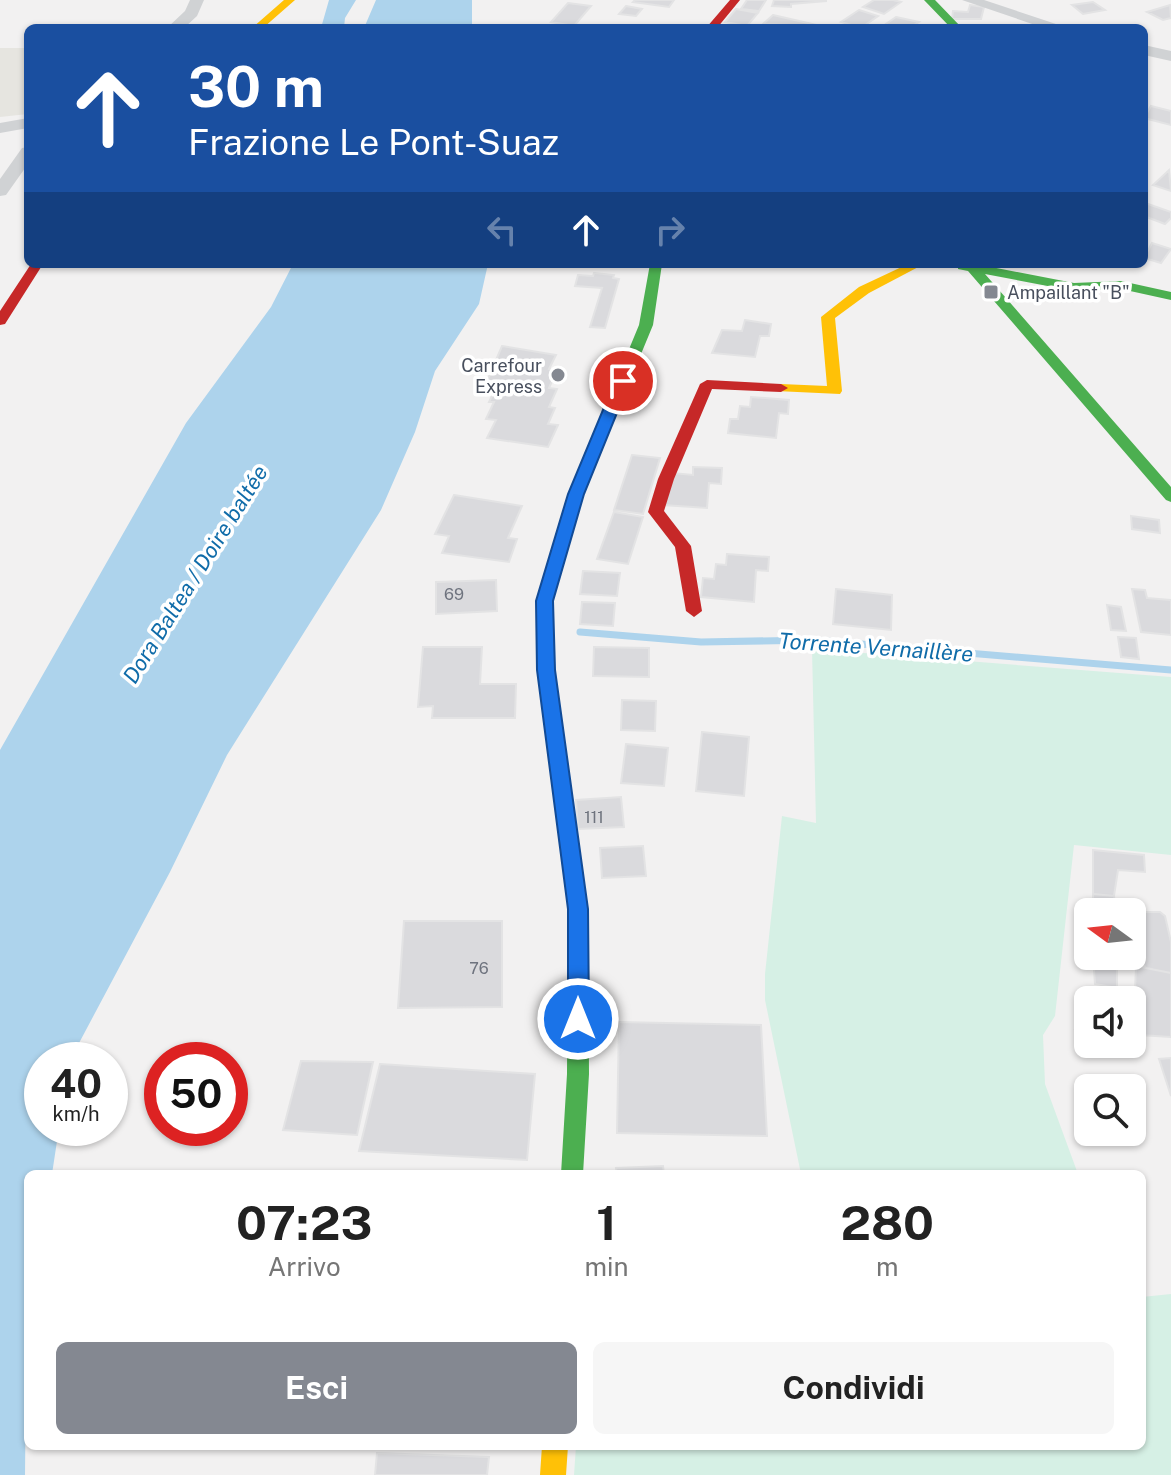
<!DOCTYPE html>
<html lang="it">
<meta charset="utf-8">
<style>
:root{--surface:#fff;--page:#f6f6f6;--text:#222;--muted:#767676;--accent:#848891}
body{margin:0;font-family:"Public Sans",sans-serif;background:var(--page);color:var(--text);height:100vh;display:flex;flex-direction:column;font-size:30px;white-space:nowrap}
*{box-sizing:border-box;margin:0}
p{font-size:26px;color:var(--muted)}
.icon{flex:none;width:44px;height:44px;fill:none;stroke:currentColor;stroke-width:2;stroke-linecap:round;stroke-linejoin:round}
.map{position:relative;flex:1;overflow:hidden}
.panel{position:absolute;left:24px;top:1170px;width:1122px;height:280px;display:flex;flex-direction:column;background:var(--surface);border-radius:12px;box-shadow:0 2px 6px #0004}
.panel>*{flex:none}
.banner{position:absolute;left:24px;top:24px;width:1124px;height:244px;border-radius:12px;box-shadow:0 2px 6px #0004;background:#1a4fa0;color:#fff;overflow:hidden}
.needle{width:52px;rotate:285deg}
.tools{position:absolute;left:1074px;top:898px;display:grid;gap:16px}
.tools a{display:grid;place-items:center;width:72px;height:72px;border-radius:12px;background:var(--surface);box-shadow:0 2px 6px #0004;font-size:40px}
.speed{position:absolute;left:24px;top:1042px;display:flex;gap:16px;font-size:40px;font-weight:700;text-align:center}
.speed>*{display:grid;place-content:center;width:104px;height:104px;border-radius:50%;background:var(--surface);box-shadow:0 2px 6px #0004;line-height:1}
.speed small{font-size:20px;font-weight:400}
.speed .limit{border:12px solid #d22;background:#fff;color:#111}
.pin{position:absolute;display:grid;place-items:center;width:68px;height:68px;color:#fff;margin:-34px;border:4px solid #fff;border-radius:50%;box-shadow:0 2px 8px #0007}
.me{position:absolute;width:88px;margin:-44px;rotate:0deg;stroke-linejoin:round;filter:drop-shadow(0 0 6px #0008)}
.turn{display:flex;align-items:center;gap:28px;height:168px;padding:0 32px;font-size:36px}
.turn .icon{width:104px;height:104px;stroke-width:2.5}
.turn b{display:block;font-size:56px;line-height:68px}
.lanes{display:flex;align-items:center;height:76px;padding:0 32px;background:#0003;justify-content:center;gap:40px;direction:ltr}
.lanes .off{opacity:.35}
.eta{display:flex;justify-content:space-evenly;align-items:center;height:136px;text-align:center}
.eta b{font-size:48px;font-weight:700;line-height:56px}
.button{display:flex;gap:16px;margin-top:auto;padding:16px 32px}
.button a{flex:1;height:92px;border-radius:12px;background:var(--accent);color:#fff;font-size:32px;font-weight:700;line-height:92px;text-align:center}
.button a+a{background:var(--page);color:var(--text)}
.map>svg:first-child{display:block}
</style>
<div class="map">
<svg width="1171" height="1475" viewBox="0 0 1171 1475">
<rect width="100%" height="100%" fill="#f2f1f1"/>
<path fill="#e6e5e0" d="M0,48H28V114L0,117Z"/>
<path fill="#d6f0e5" d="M812,649L1171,677V855L1074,845L1055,1016L1043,1035L1045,1084L1078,1174H801L765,1000V974L782,816L816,823Z
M1171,1294V1475H574L576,1446H1142V1297Z"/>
<path fill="#add3ec" d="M329,0H356L345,18L344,28H321Z
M376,0H472V28H364Z
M293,264H488L479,304L435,371L415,432L381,510L227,755L170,872L70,1060H42V1128H59L52,1174H28L25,1475H0V750L186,423L271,307Z"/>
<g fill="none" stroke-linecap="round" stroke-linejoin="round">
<path stroke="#add3ec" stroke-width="7" d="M580,632L701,642L813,640L1171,670"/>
</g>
<path fill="#dadadd" stroke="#e3e3e4" stroke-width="2" d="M635,0H674L669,7L633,2Z
M747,0H766L759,11L741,9Z
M774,0H826V1L791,4V7L772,6Z
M874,0H893L901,2L884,14L863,7Z
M1093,2L1105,10L1083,14L1072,5Z
M568,3L591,6L574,26L551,22Z
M970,5L984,7L981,19H952L953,11L968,12Z
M1170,5L1171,18L1163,20L1147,12Z
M626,6L642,9L636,16L619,14Z
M736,9L758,13L747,26L725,22Z
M859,10L878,16L861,28L841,22Z
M773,15L821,26L786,28L789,25L763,24Z
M896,17L919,22L909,28H880Z
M1151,106L1171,111V125L1144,118Z
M1169,170L1171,191L1153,185Z
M1148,204L1171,212V218L1165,224L1144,216V207Z
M1152,243L1171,249L1161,263L1144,258Z
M594,273L614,275L613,278L619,279L605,328L590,327L602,288L575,286L578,275L593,276Z
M745,320L771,324L769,336H760L755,357L712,353L722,330L742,331Z
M502,346L556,355L549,369L557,370L549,388L557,389L549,407L555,408L548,424L558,425L548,447L487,438L496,420L486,419L494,402H489L497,385L486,383Z
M751,397L789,400L788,414L779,413L776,438L728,433L730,419H738L740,406L750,407Z
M632,455L660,458L643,514L614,510Z
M693,467L722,468L721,484L709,483L707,508L663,505L673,473L693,475Z
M454,495L522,506L508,538L517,539L509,562L442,553L449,536L435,534Z
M614,512L643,517L628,564L597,559Z
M1131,516L1159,520L1160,533L1132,529Z
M727,554L769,557L768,571L756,570L754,602L701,597L703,578L714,579L716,564L726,565Z
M583,571L620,573L617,596L580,594Z
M496,580L497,611L436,614V582Z
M836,589L892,595L891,630L833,624Z
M1132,589L1145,590L1147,598L1171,600V635L1141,632Z
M582,602L615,603L613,626L580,624Z
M1107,605L1121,607L1126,631L1111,630Z
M1118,637L1136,638L1139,659L1121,657Z
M423,647H482L480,684H516L515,718H432L433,706L418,707Z
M594,647L649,648V677L593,676Z
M622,700L656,701L655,731L621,730Z
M702,732L749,737L744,796L696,791Z
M626,744L668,748L664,786L621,783Z
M621,797L624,827L578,829L576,800Z
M643,846L646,876L602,878L600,848Z
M1093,850L1144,855L1145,872L1118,870L1114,896L1093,894Z
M1093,894L1114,896L1116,912L1093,911Z
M1133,912H1160L1165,916L1171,942V973L1145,968Z
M404,921H502V1007L398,1008Z
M1093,956H1117V988L1095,984Z
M1136,966L1171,973V1037L1140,1035L1135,991Z
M619,1022L761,1025L767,1136L617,1133Z
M1088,1029V1044H1101L1102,1048L1084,1050L1075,1030Z
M1171,1058V1096L1159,1059Z
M301,1061L373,1062L357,1135L283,1130Z
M380,1064L535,1074L527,1160L359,1151Z
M663,1166L664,1174H617L616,1168Z
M377,1453L489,1457L487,1475H375Z"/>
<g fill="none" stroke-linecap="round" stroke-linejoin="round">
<path fill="#d0d2d4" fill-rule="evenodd" d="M190,0H204L197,16L184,28H167L185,11Z
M962,0H984L1068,28H1044Z
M1144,45L1171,51V61L1144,55Z
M28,118V128L0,133V123Z
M28,147V164L6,195L0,196V179L22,148Z"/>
<path fill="#4caf50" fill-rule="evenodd" d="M924,0H935L962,28H951Z
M650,264H662L653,325L627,388L625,391H615L613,388L639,325Z
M958,264H976L1074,283L1121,281L1171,292V300L1121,289L1074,291L985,274L1171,487V502L1166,500L968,271L958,269Z
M558,753L564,755L567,760L588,909L589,1074L583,1174H561L567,1074L568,909L549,760L552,755Z"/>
<path fill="#ffc107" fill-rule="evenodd" d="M284,0H295L263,28H252Z
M908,264H924L869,293L835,318L842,391L840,394L776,391V385L781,384L827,386L821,317L859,287Z
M542,1446H568L566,1475H540Z"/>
<path fill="#c62828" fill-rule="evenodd" d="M730,0H740L717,28H706Z
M31,264H43L5,324L0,325V311Z
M707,380L781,384L788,388L781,392L712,389L674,479L664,511L691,546L702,611L694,617L686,611L675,547L648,512L658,479L700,384Z
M620,384L627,388L584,494L553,601L555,670L567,760L564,765H552L549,760L537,670V601L568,494L613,388Z"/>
</g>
<path fill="#1a73e8" stroke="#114b97" stroke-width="2" d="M623,377L630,381L584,494L553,601L555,670L588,909L589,1019L586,1026L578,1028L571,1026L568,1019V909L537,670L536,601L568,494L615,381Z"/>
<g fill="#848891" stroke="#fff" stroke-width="3">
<rect x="983" y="284" width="16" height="16" rx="4"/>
<circle cx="558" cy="375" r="8"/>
</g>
<g text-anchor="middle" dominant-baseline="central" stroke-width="7" stroke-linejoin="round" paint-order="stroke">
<g font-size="16" fill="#6e737e">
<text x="454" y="594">69</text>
<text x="594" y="817">111</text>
<text x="479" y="968">76</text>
</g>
<g font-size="18" fill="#484f5d" stroke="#fff" text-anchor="start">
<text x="1007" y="292">Ampaillant "B"</text>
<text x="542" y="365" text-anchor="end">Carrefour<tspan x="542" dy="21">Express</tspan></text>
</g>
<g font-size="22" font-style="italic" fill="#106ca9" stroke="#fff">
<text transform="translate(195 574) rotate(-58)">Dora Baltea / Doire baltée</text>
<text transform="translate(876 647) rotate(4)">Torrente Vernaillère</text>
</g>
</g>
</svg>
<div class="tools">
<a><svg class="needle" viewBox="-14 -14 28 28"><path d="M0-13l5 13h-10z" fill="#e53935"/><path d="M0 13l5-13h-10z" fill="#767676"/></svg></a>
<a><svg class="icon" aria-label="sound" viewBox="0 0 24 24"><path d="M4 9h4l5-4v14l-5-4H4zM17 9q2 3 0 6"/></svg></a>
<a><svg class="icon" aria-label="search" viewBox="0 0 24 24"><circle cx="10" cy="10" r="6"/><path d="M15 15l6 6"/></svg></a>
</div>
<div class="speed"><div>40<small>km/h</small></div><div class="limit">50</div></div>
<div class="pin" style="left:623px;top:381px;background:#d93025"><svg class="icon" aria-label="arrive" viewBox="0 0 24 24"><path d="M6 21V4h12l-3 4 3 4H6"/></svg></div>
<svg class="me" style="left:578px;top:1019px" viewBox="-20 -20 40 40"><circle r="17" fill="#1a73e8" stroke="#fff" stroke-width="3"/><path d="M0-11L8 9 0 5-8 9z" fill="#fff"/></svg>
<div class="banner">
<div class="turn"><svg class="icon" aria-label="ahead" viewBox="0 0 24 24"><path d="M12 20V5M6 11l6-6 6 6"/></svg><div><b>30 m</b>Frazione Le Pont-Suaz</div></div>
<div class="lanes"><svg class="icon off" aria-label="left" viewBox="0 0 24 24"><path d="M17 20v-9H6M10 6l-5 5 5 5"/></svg><svg class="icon" aria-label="ahead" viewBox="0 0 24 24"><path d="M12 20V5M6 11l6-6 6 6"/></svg><svg class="icon off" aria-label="right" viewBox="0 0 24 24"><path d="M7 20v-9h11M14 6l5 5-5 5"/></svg></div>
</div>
<section class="panel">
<div class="eta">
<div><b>07:23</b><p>Arrivo</p></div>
<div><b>1</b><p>min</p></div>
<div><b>280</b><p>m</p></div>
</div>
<div class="button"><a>Esci</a><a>Condividi</a></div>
</section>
</div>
